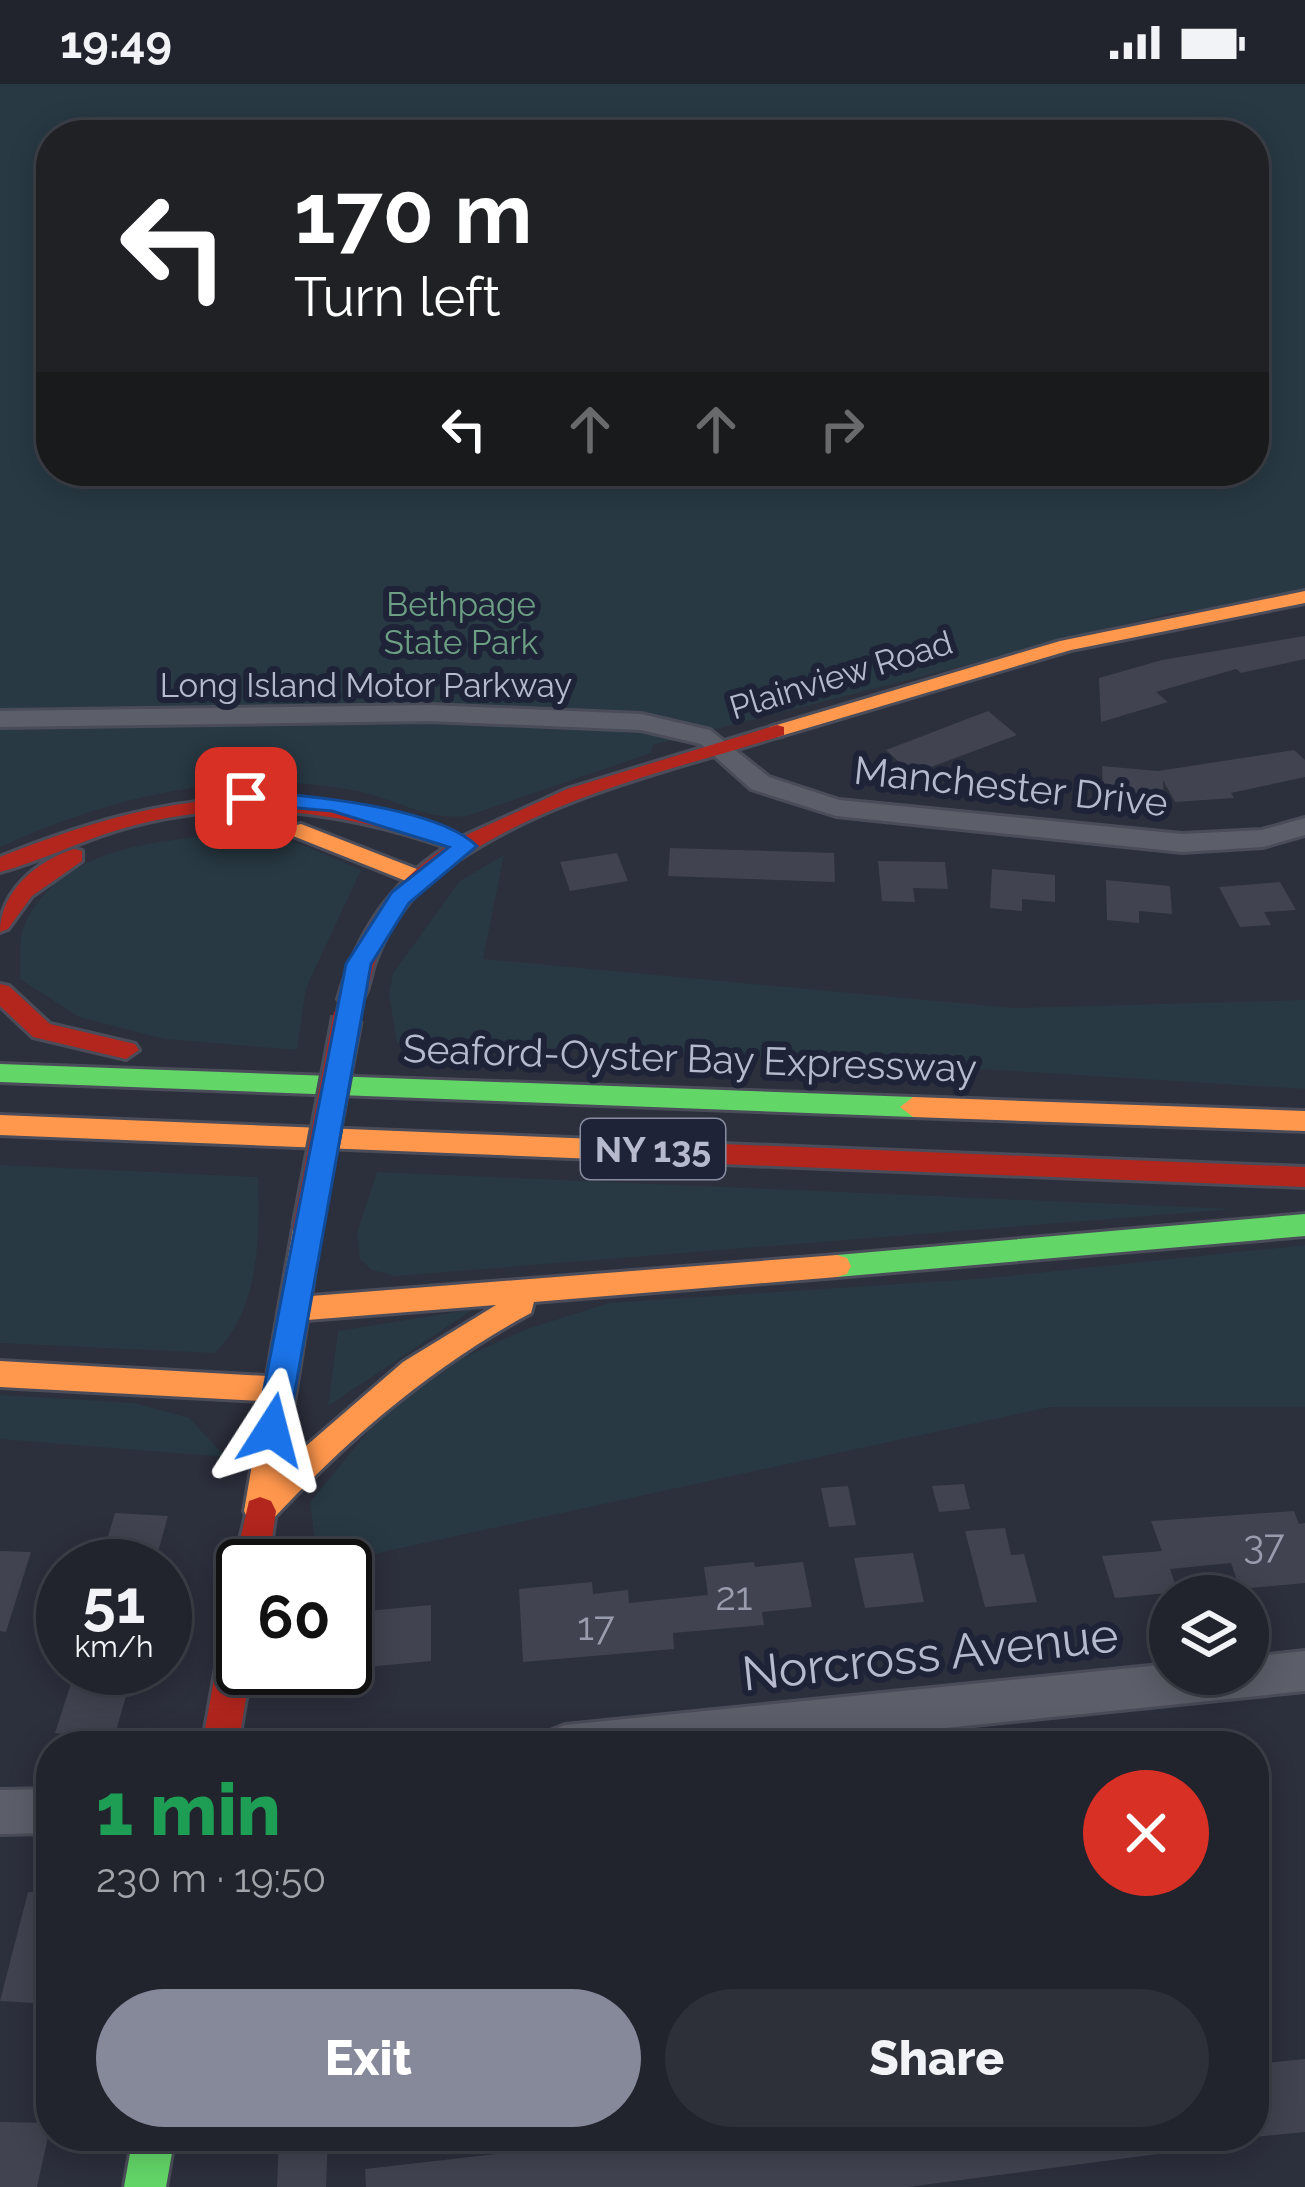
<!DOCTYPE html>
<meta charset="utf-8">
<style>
:root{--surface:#21232d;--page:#2d2f39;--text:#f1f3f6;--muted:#a2a4aa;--line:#3e4049;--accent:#86899a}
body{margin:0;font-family:Raleway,sans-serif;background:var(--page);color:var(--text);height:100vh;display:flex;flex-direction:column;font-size:45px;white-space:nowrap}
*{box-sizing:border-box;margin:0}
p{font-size:39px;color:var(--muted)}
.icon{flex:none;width:66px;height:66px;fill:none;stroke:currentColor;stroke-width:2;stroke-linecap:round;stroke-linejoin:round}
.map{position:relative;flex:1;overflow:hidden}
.sheet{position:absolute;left:36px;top:1647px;width:1233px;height:420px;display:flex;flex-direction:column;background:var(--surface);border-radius:48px;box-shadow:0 6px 30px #0003,0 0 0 3px var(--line)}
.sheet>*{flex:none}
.banner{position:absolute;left:36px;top:36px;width:1233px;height:366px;border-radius:48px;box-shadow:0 6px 30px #0003,0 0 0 3px var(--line);background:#202124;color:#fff;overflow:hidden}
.tools{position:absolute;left:1149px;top:1491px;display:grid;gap:24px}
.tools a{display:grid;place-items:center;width:120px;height:120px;border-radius:50%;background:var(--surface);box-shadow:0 6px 30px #0003,0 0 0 3px var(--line);font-size:60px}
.speed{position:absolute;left:36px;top:1455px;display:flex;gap:24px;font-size:60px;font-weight:700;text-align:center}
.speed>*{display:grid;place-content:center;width:156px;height:156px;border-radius:50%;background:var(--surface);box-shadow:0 6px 30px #0003,0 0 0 3px var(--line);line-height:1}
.speed small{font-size:30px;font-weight:400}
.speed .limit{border:6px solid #111;border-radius:18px;background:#fff;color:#111}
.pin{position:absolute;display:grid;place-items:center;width:102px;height:102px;color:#fff;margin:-51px;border-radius:24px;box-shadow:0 6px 18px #0006}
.me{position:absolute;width:132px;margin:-66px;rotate:9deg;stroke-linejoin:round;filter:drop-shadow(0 0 9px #0008)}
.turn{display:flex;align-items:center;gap:42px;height:252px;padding:0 60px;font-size:54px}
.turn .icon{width:156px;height:156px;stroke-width:2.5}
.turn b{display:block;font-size:84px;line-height:102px}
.lanes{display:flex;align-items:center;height:114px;padding:0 60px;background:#0003;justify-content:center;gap:60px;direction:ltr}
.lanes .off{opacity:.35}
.round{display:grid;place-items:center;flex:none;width:126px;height:126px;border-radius:63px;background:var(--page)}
.summary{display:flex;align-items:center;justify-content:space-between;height:204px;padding:0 60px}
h1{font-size:72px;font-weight:800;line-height:90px;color:#1e9e55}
.button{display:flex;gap:24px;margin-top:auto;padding:24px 60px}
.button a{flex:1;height:138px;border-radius:72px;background:var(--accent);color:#fff;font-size:48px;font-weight:800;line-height:138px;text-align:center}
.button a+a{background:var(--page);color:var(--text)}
.status{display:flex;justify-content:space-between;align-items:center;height:84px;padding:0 60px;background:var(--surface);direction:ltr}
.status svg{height:33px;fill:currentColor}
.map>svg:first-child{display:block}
</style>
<div class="status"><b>19:49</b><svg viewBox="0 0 49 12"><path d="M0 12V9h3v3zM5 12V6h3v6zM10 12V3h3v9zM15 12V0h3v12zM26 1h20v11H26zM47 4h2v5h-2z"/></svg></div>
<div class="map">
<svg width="1305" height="2103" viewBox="0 0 1305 2103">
<rect width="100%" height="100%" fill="#2c2f3c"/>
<path fill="#283943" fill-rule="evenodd" d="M0,0H1305V512L1171,529L653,661L651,669L467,732C428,737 397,716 362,708C238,682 112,712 0,763ZM51,51H1254V387H51Z
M234,750L301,760L361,786L306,904L297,966L165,955L79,933L20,895C21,879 18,853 25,839C65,760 159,757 234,750Z
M504,771L483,875L1013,924L1305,916V1005L767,972L397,959L389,910L393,889L460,797Z
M0,1081L258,1093C260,1152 260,1225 215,1269L0,1259Z
M377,1088L1234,1125L396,1192L372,1186L360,1175L357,1149Z
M1305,1161V1323H1050L318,1482L310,1418L410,1297L527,1245L609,1219L989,1194Z
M474,1225L328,1322L338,1247Z
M0,1311L134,1319L189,1334L226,1373L0,1355Z"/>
<path fill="#414350" d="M1305,552V575L1241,589L1236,585L1156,608L1168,618L1101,638L1099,594L1162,576Z
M988,627L1017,651L912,690L886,666Z
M1294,666L1305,676V693L1231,709L1234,714L1175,718L1163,696L1164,718L1103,712L1102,682L1158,687Z
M670,764L834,769L835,798L668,792Z
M617,769L628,797L570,807L560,778Z
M878,777L945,778L948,805L913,804L915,818L882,817Z
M992,785L1055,791V818L1022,815V827L990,824Z
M1106,796L1170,802L1172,830L1139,827V839L1107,836Z
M1280,798L1296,826L1264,828L1271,841L1240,843L1219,803Z
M964,1400L970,1425L939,1428L932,1402Z
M848,1402L856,1441L829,1443L821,1404Z
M1294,1427L1299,1440L1305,1439V1499L1240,1505L1231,1479L1170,1485L1178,1508L1115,1514L1102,1472L1162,1467L1151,1437Z
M115,1429L168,1432L154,1482H99Z
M1005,1444L1011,1471L1024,1470L1037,1518L985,1523L965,1447Z
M0,1467L31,1468L6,1548L0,1547Z
M913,1469L924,1518L865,1524L854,1474Z
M754,1478L755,1483L803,1478L812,1523L762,1528L764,1541L673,1549L674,1565L523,1578L519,1505L592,1498L593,1510L628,1506L629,1519L708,1511L704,1483Z
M431,1521V1577L345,1585V1540L356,1539V1528Z
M76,1584H134L114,1654L55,1649Z
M28,1808L51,1809V1920L0,1917Z
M1305,1975V2048L1254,2053V1980Z
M0,2038L51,2039L37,2103H0Z
M279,2052H328L326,2103H277Z
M495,2052H541L542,2067L658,2052H920L922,2063L974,2056V2052H1156L1157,2070L908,2103H366L365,2085L496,2070Z"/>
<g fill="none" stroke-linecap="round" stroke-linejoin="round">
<defs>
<path id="street" d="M430,621L641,630L710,646L769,693L839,716L1182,750L1262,746L1305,734V751L1263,763L1182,768L836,732L751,705L701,660L641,646L430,637L0,643V627Z
M1305,1567V1607L771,1662H543L550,1647L565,1641L1170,1580V1590H1248V1573Z
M51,1705V1749L0,1750V1706Z"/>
<path id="fast" d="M0,980L913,1013L926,1023L913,1033L0,998Z
M1305,1130V1152L837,1193L827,1190L823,1182L827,1174L837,1171Z
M133,2052H175L166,2103H124Z"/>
<path id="slow" d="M1305,507V519L1071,566L777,653L766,647L770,643L1060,557Z
M301,740L427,789L431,794L419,801L411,799L293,752V742Z
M913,1013L1305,1027V1047L913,1033L900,1023Z
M0,1031L722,1060L736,1070L722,1080L0,1051Z
M307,1134L317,1137L321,1145L311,1212L837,1171L847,1174L851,1182L847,1190L837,1193L534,1218L531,1229C431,1283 349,1354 271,1437L260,1441L249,1437L244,1427L263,1317L0,1303V1277L267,1292L293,1145L297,1137ZM496,1221L403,1278L284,1381L307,1236Z"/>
<path id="jam" d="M777,641L784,643V651C669,687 544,713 445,785C413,808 389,840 375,878C369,894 369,919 351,923L338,915C357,850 389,800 446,763C340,726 232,712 121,745C80,757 41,777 0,788V773C170,705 287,693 462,753L567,705Z
M74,765L82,767V777L32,812L8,845L0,848C0,808 36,777 74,765Z
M0,900L9,902L50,940L135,960L139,966L126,975L33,953L0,922Z
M722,1060L1305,1083V1103L722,1080L708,1070Z
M260,1413L271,1417L276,1427L268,1482H243V1494L234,1482L249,1417Z
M243,1512V1584H251L238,1662H202L226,1528L231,1517Z"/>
</defs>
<use href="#street" stroke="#4a4c59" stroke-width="6"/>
<use href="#fast" stroke="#4a4c59" stroke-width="6"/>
<use href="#slow" stroke="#4a4c59" stroke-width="6"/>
<use href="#jam" stroke="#4a4c59" stroke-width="6"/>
<use href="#street" fill="#5c5e69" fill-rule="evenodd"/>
<use href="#fast" fill="#63d668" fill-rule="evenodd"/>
<use href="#slow" fill="#ff974d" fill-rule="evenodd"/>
<use href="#jam" fill="#b3261e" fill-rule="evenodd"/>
<defs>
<path id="jam-bridge-far1" d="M347,937L351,915"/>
<path id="jam-bridge" d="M307,1145L347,934"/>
</defs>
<use href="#jam-bridge-far1" stroke="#4a4c59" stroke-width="27" stroke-linecap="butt"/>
<use href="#jam-bridge" stroke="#4a4c59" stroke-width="34" stroke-linecap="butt"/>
<use href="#jam-bridge-far1" stroke="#b3261e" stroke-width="22"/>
<use href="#jam-bridge" stroke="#b3261e" stroke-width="28"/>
</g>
<path fill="#1a73e8" stroke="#114b97" stroke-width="3" d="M246,707C303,711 435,722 477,762L409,819L371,880L288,1346L283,1355H261L256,1346L346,880L392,808L449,763L332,727L238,719L235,714Z"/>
<g text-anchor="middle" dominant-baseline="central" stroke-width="12" stroke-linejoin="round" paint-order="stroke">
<g font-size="33" fill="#6c9f83" stroke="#1e2338">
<text x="461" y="520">Bethpage<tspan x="461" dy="38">State Park</tspan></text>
</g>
<g font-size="33" fill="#b6bacc" stroke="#1e2338">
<text transform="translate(841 591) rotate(-17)">Plainview Road</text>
<text x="366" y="601">Long Island Motor Parkway</text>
</g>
<rect fill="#1e2338" stroke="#888da0" stroke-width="3" x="581" y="1035" width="144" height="60" rx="9"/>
<g font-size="36" font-weight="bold" fill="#b6bacc">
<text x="653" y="1065">NY 135</text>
</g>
<g font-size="39" fill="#b6bacc" stroke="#1e2338">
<text transform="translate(1011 702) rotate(6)">Manchester Drive</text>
<text transform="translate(690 974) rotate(2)">Seaford-Oyster Bay Expressway</text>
</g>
<g font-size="39" fill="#999cad">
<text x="1264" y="1460">37</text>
<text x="734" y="1512">21</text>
<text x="596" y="1542">17</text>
</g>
<g font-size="48" fill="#b6bacc" stroke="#1e2338">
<text transform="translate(930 1570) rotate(-6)">Norcross Avenue</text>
</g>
</g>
</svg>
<div class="tools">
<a><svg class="icon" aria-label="layers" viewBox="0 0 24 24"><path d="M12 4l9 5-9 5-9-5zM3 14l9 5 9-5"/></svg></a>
</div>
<div class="speed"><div>51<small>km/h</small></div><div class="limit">60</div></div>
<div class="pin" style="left:246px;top:714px;background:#d93025"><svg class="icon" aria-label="arrive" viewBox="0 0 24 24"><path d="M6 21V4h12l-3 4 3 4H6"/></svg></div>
<svg class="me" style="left:272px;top:1346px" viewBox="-20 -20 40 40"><path d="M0-17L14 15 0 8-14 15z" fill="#1a73e8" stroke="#fff" stroke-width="4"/></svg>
<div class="banner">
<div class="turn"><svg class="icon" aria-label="left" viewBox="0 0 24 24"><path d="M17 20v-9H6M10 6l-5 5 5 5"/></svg><div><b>170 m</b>Turn left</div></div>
<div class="lanes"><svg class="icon" aria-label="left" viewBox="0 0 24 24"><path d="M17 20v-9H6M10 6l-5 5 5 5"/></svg><svg class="icon off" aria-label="ahead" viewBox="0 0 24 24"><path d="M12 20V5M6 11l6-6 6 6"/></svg><svg class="icon off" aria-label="ahead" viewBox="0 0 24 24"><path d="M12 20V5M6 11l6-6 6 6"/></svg><svg class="icon off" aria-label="right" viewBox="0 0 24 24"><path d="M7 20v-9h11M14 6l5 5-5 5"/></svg></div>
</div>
<section class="sheet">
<div class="summary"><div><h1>1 min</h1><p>230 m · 19:50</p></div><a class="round" style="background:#d93025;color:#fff"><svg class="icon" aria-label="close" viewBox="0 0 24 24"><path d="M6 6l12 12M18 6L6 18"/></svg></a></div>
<div class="button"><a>Exit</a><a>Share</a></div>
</section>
</div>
